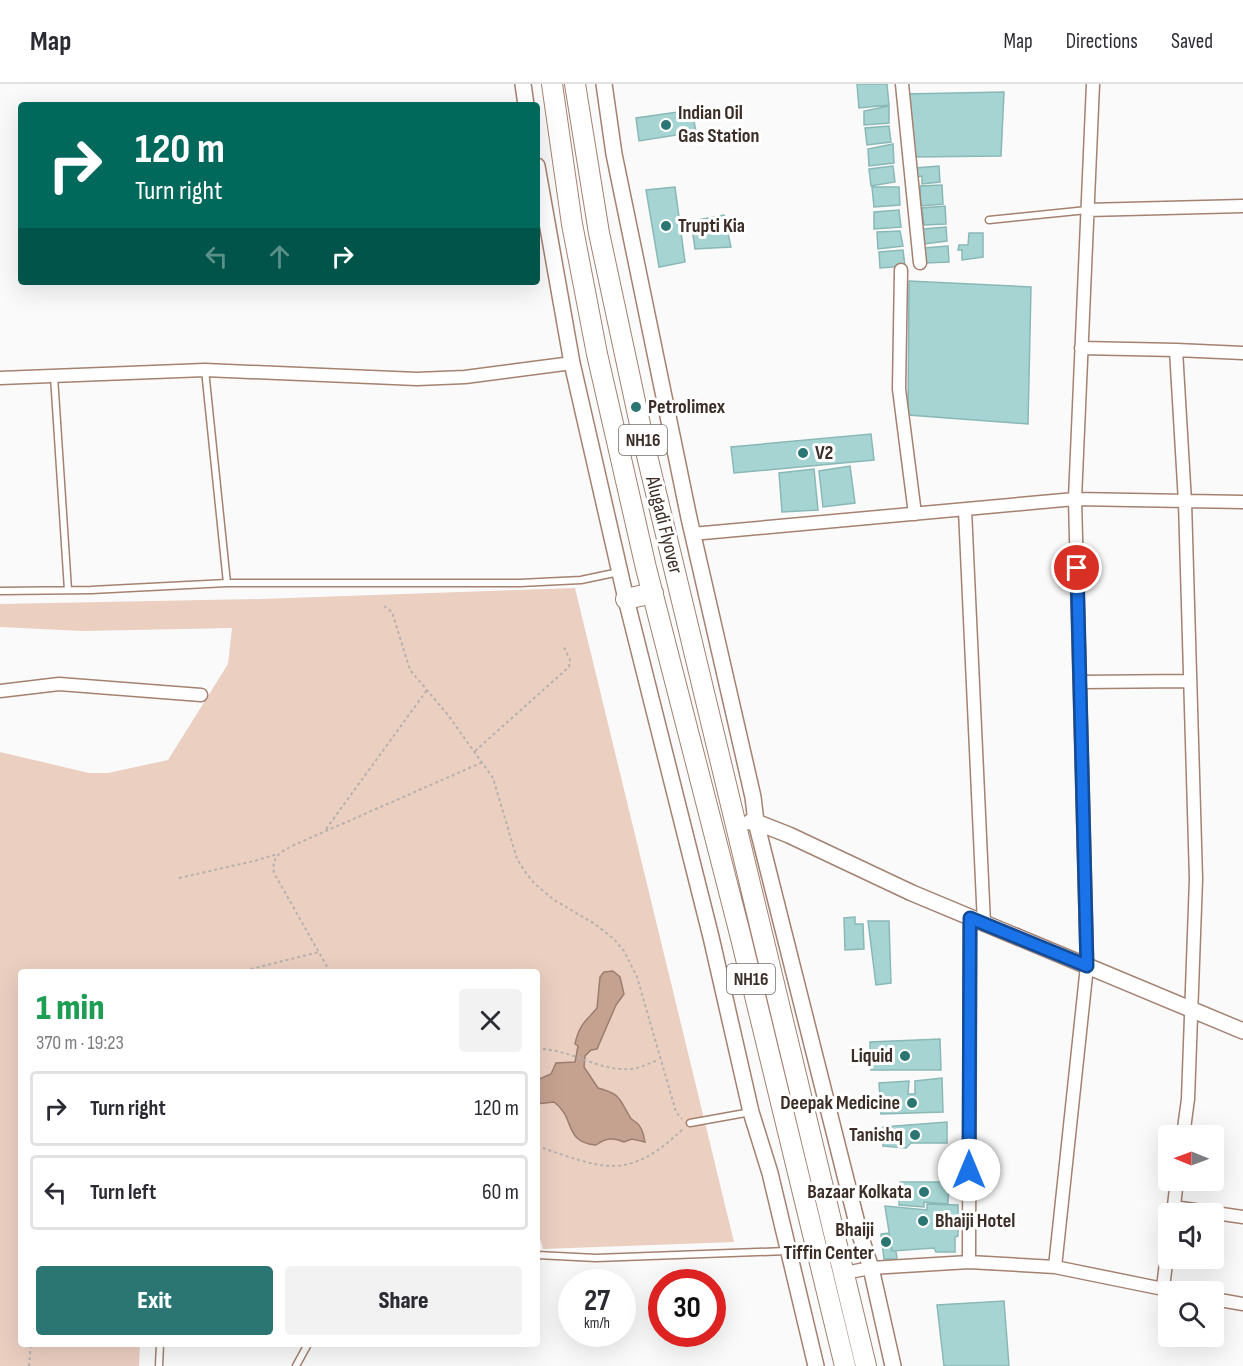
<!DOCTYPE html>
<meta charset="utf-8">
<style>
:root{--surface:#fff;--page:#f2f2f3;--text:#2b2b33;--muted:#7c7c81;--line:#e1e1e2;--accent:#2b7573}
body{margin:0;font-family:"Sofia Sans Condensed",sans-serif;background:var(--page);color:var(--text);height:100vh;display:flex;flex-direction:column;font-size:22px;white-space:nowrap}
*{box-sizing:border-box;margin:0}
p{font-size:20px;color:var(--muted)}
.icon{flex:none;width:33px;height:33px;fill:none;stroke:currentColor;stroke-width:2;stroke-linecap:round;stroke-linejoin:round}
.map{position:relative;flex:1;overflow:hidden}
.side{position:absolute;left:18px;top:885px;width:522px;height:378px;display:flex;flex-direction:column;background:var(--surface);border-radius:6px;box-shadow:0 6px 24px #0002}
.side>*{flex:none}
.guide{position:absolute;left:18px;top:18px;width:522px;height:183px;border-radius:6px;box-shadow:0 6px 24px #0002;background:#00695c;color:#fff;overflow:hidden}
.needle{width:39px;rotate:271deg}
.buttons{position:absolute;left:1158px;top:1041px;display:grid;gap:12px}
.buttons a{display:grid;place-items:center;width:66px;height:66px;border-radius:6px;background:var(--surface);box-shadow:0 6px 24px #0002;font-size:30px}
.speed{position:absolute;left:558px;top:1185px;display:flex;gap:12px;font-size:30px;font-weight:700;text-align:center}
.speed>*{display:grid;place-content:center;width:78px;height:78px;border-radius:50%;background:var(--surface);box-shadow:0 6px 24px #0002;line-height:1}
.speed small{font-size:15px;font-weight:400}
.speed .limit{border:9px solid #d22;background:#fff;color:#111}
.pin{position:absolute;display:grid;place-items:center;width:51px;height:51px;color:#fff;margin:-26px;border:3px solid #fff;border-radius:50%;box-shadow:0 2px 6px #0007}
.me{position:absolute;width:66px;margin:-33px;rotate:0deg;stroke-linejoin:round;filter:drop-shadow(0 0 4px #0008)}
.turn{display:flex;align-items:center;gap:21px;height:126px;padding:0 18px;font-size:27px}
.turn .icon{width:78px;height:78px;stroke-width:2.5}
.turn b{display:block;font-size:42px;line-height:51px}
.lanes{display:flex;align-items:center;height:57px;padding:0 18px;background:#0003;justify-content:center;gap:30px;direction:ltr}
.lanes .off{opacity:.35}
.round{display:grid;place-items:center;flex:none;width:63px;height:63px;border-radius:6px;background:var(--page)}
.summary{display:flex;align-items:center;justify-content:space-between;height:102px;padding:0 18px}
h1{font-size:36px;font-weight:800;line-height:45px;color:#1e9e55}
.button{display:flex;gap:12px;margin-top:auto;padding:12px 18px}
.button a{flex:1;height:69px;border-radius:6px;background:var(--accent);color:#fff;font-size:24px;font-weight:800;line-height:69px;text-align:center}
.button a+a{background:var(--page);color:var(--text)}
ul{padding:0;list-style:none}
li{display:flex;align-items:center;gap:18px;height:75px;margin:0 12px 9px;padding:0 6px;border:3px solid var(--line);border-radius:6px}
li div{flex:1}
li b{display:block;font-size:22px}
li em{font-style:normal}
header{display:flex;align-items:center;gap:36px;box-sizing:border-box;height:84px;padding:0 30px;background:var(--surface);border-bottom:2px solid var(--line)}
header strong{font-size:28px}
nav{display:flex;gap:33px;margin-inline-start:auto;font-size:21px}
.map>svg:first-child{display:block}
</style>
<header>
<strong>Map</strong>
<nav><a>Map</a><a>Directions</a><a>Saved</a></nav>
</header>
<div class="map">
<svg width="1243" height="1282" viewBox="0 0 1243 1282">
<rect width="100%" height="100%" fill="#fafafa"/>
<path fill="#ebcfc1" d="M575,504L734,1158L543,1165L537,1144V888H21V1260H140L139,1282H0V668L89,689H108L168,676L228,580L232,544L82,547L0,543V520L261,515Z"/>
<path fill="#c5a18f" stroke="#9c7e70" stroke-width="1.5" d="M613,887L620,893L624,910L616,921L597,965L591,966L585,972L584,983L598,1004C621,1010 619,1015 630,1033C631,1036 635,1037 637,1039C642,1043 644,1052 645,1058L632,1055L624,1058C613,1053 606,1054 596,1061C563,1058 576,1034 554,1018L537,1020V996L551,990L556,979L575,978L578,962L575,960C579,941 585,938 597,924L600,893L604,888Z"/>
<path fill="#a5d4d2" stroke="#89b8b6" stroke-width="1.5" d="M857,0H887L889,21L859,24Z
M1004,8L1001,72L911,73L905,10Z
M889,22V39L864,41V27Z
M692,26L696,48L639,57L636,34Z
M889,42L891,58L867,61L865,44Z
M893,60L894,79L869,82L868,65Z
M893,82L895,98L871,102L869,85Z
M939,82L940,98L922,100V92L917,93L915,84Z
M942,101L943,120L921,122L920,102Z
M675,103L685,178L659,183L646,106Z
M872,103H899L900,121L874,123Z
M945,122L946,140L924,141L922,124Z
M899,126L901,143L874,145V128Z
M724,131L731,163L695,165L691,137Z
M946,143L947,157L924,160L923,145Z
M900,147L903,162L878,165L877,148Z
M969,149H983V173L962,176V166H958L959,161H968Z
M948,162L949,178L925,179L924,164Z
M903,166L905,182L880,184L879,168Z
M909,197L1031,203L1028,340L908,331Z
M871,350L874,376L734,389L731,363Z
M850,382L855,419L823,423L819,387Z
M814,385L818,426L782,428L779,389Z
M855,833V840H863L864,865L845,866L844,834Z
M868,837H889L891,899L876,901Z
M940,955L941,986H871L870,958Z
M942,994L943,1028L881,1030L879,999L909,997L908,1010H915V997Z
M947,1038V1059H911L906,1064L883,1062V1043Z
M900,1098H949L948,1120L924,1118V1123L899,1121Z
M927,1120L958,1121V1152L955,1153V1168H936L934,1164L892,1167L885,1122L927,1126Z
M889,1149L892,1167H896L897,1175H884L881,1150Z
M1004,1217L1009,1282H944L937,1221Z"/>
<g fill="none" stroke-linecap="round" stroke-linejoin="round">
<defs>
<path id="service" d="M989,136L1087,126
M205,286L227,499
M54,292L68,506
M0,507L91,506L227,499H520L581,496L619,488
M690,1039L751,1028
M537,1171L596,1174L787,1167
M159,1282L160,1260
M296,1282L308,1260"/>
<path id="minor" d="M902,0L920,179
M1087,126L1243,122
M901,186L899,305L915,430
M1081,264L1176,266L1185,418L1196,795L1188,1015L1183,1052
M1176,266L1243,269
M0,294L205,286L417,295L465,293L572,279
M965,426L984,840
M692,450L1075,415L1093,0
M1080,598L1189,597
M0,607L59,600L201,611
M1174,1123L1243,1133
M1173,1130L1177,1096
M969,1178L970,834
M1055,1183L1087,882L1075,415L1243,418
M844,1189L871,1184L969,1178L1055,1183L1178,1208
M1163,1204L1168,1162
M1214,1215L1243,1220"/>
<path id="tertiary" d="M523,0L526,21
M604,0L614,70L689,434L753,713L756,738L860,1151L871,1184L893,1282
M537,82L572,279L626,515L711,853L751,1028L770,1089L816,1282
M750,738H756L789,751L912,809L1243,947"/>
<path id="trunk" d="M552,0L572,140L597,270L646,484L740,850L845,1282
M575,0L599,149L644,359L866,1282
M626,515L653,509"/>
</defs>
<use href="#service" stroke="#a48170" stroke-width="9"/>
<use href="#minor" stroke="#a48170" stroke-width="15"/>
<use href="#tertiary" stroke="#a48170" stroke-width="18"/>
<use href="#trunk" stroke="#a48170" stroke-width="22"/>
<path stroke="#b6b1ae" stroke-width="2" stroke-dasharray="3 3" stroke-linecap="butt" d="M384,522L392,528L410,586L448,631L493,694L517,775L526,789L534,799L554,816L595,840L614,855L624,867L637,893L676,1028L682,1035
M475,667L569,583L570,576L563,561
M326,745L427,606
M179,794L254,777L278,770
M239,888L319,868
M330,888L274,789C271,772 281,768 294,761L483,678
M537,965C569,964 599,988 632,985C641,984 651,978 659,976
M537,1062C604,1085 628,1098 684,1044
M29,1282L31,1260"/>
<use href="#service" stroke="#fff" stroke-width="6"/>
<use href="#minor" stroke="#fff" stroke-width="12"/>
<use href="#tertiary" stroke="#fff" stroke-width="15"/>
<use href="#trunk" stroke="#fff" stroke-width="20"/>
</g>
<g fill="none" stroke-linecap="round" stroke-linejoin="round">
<defs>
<path id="route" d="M969,1086L970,834L1087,882L1077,484"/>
</defs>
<use href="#route" stroke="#114b97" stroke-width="15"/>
<use href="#route" stroke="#1a73e8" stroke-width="10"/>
</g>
<g fill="#2b7573" stroke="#fff" stroke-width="2">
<circle cx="666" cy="41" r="6"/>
<circle cx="666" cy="142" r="6"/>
<circle cx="636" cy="323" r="6"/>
<circle cx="803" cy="369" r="6"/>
<circle cx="905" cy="972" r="6"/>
<circle cx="912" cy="1019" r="6"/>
<circle cx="915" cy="1051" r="6"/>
<circle cx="924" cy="1108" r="6"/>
<circle cx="923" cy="1137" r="6"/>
<circle cx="886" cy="1158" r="6"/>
</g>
<g text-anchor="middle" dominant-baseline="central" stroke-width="6" stroke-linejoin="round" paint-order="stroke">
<g fill="#fff" stroke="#766d68" stroke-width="1.5">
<rect x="619" y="341" width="48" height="30" rx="4.5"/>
<rect x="727" y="880" width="48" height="30" rx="4.5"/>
</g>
<g font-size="18" font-weight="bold" fill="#3c2e27">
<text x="643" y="356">NH16</text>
<text x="751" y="895">NH16</text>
</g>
<g font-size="20" font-weight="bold" fill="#3c2e27" stroke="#fff" text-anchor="start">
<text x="678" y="29">Indian Oil<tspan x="678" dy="23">Gas Station</tspan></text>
<text x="678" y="142">Trupti Kia</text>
<text x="648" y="323">Petrolimex</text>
<text x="815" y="369">V2</text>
<text x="893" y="972" text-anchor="end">Liquid</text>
<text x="900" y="1019" text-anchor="end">Deepak Medicine</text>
<text x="903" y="1051" text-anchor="end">Tanishq</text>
<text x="912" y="1108" text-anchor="end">Bazaar Kolkata</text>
<text x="935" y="1137">Bhaiji Hotel</text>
<text x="874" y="1146" text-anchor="end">Bhaiji<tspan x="874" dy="23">Tiffin Center</tspan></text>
</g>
<g font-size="20" fill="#3c2e27" stroke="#fff">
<text transform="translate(664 441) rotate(76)">Alugadi Flyover</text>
</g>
</g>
</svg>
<div class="buttons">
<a><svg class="needle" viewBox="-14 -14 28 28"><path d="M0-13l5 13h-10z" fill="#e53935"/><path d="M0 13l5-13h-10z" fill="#7c7c81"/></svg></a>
<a><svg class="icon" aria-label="sound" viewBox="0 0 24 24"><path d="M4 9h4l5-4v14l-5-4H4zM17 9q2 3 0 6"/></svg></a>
<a><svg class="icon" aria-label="search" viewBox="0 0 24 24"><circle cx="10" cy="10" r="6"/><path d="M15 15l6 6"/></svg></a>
</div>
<div class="speed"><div>27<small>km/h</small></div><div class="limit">30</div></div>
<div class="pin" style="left:1077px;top:484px;background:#d93025"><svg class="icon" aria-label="arrive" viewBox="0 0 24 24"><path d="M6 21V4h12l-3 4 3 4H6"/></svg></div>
<svg class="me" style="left:969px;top:1086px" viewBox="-20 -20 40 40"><circle r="19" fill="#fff"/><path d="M0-13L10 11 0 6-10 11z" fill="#1a73e8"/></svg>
<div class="guide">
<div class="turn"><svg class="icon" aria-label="right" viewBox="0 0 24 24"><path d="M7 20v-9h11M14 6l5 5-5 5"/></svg><div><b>120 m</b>Turn right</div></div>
<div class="lanes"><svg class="icon off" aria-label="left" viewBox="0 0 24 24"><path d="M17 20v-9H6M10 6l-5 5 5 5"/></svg><svg class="icon off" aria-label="ahead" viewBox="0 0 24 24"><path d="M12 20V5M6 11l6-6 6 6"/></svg><svg class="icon" aria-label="right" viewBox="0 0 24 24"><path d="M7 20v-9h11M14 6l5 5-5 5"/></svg></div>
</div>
<section class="side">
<div class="summary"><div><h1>1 min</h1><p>370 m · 19:23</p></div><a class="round"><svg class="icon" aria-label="close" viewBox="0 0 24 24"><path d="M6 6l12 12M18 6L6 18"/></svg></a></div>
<ul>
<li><svg class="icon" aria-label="right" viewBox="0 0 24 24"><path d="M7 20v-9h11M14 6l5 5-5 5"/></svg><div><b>Turn right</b></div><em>120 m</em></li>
<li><svg class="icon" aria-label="left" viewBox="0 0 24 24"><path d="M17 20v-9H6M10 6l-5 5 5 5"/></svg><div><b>Turn left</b></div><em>60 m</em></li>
</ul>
<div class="button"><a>Exit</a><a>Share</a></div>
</section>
</div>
